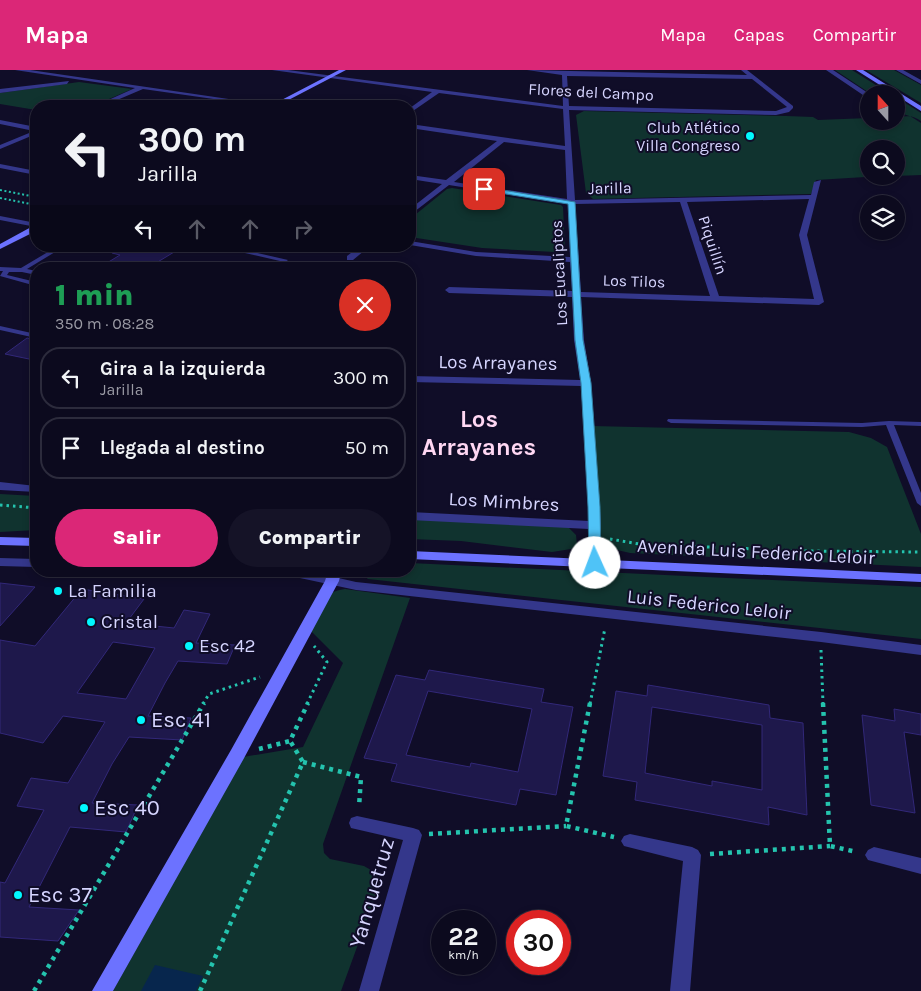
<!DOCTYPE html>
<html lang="es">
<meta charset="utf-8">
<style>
:root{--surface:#0c0a1e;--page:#151327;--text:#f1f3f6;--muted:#9a9aa4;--line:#2c2b3c;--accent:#db2777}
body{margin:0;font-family:Karla,sans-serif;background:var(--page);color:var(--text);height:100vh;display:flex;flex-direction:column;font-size:19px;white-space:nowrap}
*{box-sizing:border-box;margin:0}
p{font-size:16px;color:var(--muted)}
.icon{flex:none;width:28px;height:28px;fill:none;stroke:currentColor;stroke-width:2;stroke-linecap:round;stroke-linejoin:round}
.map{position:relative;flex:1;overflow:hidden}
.panel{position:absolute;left:30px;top:192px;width:386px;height:315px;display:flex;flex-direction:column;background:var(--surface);border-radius:20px;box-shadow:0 2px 8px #0003,0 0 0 1px var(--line)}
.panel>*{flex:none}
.banner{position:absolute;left:30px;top:30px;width:386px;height:152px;border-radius:20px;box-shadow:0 2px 8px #0003,0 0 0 1px var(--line);background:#0c0a1e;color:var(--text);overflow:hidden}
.needle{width:32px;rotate:339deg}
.tools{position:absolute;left:860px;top:15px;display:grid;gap:10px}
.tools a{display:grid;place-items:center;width:45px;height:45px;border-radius:50%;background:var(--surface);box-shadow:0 2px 8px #0003,0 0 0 1px var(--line);font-size:25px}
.speed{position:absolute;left:431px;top:840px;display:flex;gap:10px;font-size:25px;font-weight:700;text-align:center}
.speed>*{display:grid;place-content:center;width:65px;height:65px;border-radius:50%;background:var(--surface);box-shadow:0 2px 8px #0003,0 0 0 1px var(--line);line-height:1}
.speed small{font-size:12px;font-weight:400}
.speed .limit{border:8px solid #d22;background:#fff;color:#111}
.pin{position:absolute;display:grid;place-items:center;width:42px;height:42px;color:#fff;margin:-21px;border-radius:10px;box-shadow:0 2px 8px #0006}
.me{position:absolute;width:55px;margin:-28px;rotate:358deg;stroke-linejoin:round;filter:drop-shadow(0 0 4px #0008)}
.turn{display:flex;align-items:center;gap:18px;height:105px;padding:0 25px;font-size:22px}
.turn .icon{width:65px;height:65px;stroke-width:2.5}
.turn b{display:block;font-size:35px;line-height:42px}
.lanes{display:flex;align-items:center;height:48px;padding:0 25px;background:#0003;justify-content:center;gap:25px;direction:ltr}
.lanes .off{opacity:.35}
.round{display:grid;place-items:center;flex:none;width:52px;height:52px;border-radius:26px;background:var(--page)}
.head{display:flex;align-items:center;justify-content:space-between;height:85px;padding:0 25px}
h1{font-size:30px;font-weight:800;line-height:38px;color:#1e9e55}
.button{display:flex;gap:10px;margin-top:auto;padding:10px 25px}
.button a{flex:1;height:58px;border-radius:30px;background:var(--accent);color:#fff;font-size:20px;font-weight:800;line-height:58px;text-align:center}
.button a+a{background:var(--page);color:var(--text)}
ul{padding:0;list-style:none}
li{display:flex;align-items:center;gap:15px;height:62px;margin:0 10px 8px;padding:0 15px;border:2px solid var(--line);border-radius:20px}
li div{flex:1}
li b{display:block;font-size:19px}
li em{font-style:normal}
header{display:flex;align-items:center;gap:30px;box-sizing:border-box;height:70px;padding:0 25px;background:var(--accent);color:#fff}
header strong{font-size:24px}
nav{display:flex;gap:28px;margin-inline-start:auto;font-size:18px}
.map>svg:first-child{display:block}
</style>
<header>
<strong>Mapa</strong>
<nav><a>Mapa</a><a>Capas</a><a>Compartir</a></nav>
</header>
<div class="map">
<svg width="921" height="921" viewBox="0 0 921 921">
<rect width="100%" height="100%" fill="#100d28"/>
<path fill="#10332f" d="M835,0H852L890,24H871Z
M866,0H894L921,15V33Z
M79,12L132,19L93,36H36V40L0,34V23Z
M896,27L921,43V51C912,45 905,46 896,41Z
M584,41L786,46L813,47L818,50L869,48V51H896V47L910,46L921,53V105L896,106V79H869V106H882L816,110L811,124L593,129L586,123L576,45Z
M452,118L561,135L563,137L565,180L555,182L482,178L410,167V149L447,119Z
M592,356L849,362L871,368L887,377L921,464V497L630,483C616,480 606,477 597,466Z
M0,424L36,426V460L0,462Z
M410,449L566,455L576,465L577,475L571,479L552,482L461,471L410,469Z
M410,493L921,517V569L368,509L362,504L363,501H410Z
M345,519L410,528L323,774L324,783L330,789L364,796L376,803L380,814L341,921H113L243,687L303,677L343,593L308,558C318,538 321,522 345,519Z"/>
<path fill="#07264d" d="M155,895L203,906L196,921H141Z"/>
<path fill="#1e184b" stroke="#322879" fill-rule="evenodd" d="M112,176H184L156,193L149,192L137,199H97L120,185L112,183Z
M27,268L36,270V283L29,289L5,284Z
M0,513L35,517L0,556Z
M82,519L144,529L126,553L174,558L184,540L210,544L196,573L235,575L227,594L178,591L165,613L148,646L191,648L182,670L129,667L112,694L92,733L138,735L126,762L70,757L29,837L79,840L58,871L0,867V812L5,813L44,740L17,736L31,708L68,713L105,652L63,646L43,673L0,663V570L35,576ZM113,572L155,578L126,629L77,623Z
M429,600L544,619L541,632L573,637L556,725L520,719L516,735L462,725L391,711L397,694L364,688L396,605L425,610ZM428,621L532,639L518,702L471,693L470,697L406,685Z
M648,615L769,635L770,648L803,653L807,745L768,737L769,755L711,744L635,730L637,712L603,706L616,621L647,626ZM652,637L762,655V720L712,711V716L645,703Z
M894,639L921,644V665L904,662L915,743L871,735L862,645L895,651Z"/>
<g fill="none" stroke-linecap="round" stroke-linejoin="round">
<path stroke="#24c3ae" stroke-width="2" stroke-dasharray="2 2.5" stroke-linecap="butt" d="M0,120L36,127
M0,128L36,135"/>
<path stroke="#24c3ae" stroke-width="3" stroke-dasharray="2.5 4" stroke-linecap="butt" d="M0,435L36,438
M610,469L639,474L803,481L921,482
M821,580L823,634
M203,634L209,624L260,607
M307,634L327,592L314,576
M590,634L605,558"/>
<path stroke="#24c3ae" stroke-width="4.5" stroke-dasharray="4 5" stroke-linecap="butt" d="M590,633L566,756L614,767
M823,633L830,776L857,782
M259,679L290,671L308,633
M303,692L361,707L359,737
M429,764L566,756
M710,784L830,776
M34,921L204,633
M200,921L303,692L290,671"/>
<path fill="#34378b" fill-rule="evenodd" d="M58,176H65L27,199L36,201V205L22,202H9L7,205L36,212V216L0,206L3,201H0V197L21,198Z
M214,176H227L288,190L277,199H270L280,191Z
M0,256L36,264V268L0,260Z
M668,349L862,353L889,351L921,352V356L894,355L921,423V436L917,433L886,355L862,357L671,353L667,351Z"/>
<path fill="#34378b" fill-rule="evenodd" d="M15,0H30L277,36H263L143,19L103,36H95L135,18Z
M272,0H288L563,36L562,5L527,0L747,5L741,0H747L793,36V38L789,42L776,45L569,40L575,130L811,125L814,112L821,110L807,165L824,232L819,235L581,227L584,270L591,313L601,455V493L600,496L595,497L589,493V459L410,450V442L589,451L581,316L410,312V306L580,310L574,270L572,227L449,223L445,220L449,217L572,221L570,192L476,186L410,175V171L476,182L570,187L568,134L449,115L410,145V139L442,114L410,109V105L446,110L497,71L410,58V54L565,76L563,39L439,23L410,43V38L432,22ZM567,6L752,9L787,37L776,41L569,36ZM504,72L565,80L567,129L454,112ZM809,129L799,165L814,229L719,226L687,132ZM680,132L710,226L581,222L575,134Z
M826,0H833L868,23L869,32L863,28V25Z
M896,0H903L921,10V14Z
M69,11L67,14L0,23V19Z
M0,50L36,57V64L0,79V75L34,61L0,54Z
M0,94L36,101V105L0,98Z
M0,146L36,153V157L0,150Z
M360,176H370L353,190H347V186Z
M0,412L36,416V422L0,420Z
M0,488L36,489V497L0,496Z
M280,501H308L356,512L821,562L921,575V585L821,572L356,520L286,505Z
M357,746L413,758L419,760L422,765L379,921H359L403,770L351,758L349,753L351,748Z
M630,764L692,777L698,780L701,785L690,921H670L683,791L624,776L621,771L624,766Z
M874,777L921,788V804L868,790L865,785L868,780Z"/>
<path fill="#6c72ff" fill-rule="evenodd" d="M339,0H346L277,36H270Z
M856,0H863L921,36V41Z
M33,156H36V161L0,179V174Z
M0,467L36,468V476L0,475Z
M410,481L921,504V512L410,489Z
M328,501H341L339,511L243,690L113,921H92L231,680L325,511Z"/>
</g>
<path fill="#4fc3f7" stroke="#337fa1" d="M484,117L575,132L583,270L591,313L600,437L601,493L599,496H590L589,493L588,437L581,313L575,270L568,134L481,120L480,119Z"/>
<g fill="#01f8ff" stroke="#100d28" stroke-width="2">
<circle cx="750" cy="66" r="5"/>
<circle cx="58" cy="521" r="5"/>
<circle cx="91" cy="552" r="5"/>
<circle cx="189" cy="576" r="5"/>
<circle cx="141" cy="650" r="5"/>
<circle cx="84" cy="738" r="5"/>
<circle cx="18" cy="825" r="5"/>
</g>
<g text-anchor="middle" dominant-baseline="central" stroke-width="4" stroke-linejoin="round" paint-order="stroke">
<g font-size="16" fill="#d6d5ff" stroke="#100d28">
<text transform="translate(591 22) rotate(3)">Flores del Campo</text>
<text transform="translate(610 118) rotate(-1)">Jarilla</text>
<text transform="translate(713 175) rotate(72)">Piquillín</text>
<text transform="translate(559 203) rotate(-93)">Los Eucaliptos</text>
<text transform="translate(634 211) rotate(2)">Los Tilos</text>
</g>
<g font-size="16" fill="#d6d5ff" stroke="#100d28" text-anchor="end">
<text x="740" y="57">Club Atlético<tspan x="740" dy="18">Villa Congreso</tspan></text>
</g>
<g font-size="19" fill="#d6d5ff" stroke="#100d28">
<text transform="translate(498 293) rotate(1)">Los Arrayanes</text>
<text transform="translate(504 432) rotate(3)">Los Mimbres</text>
<text transform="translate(756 482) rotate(3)">Avenida Luis Federico Leloir</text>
<text transform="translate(709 535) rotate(6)">Luis Federico Leloir</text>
</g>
<g font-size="19" fill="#d6d5ff" stroke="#100d28" text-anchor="start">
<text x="68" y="521">La Familia</text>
<text x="101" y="552">Cristal</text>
<text x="199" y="576">Esc 42</text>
</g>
<g font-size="22" fill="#d6d5ff" stroke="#100d28" text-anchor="start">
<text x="151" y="650">Esc 41</text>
<text x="94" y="738">Esc 40</text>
<text x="28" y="825">Esc 37</text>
</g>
<g font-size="22" fill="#d6d5ff" stroke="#100d28">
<text transform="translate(372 823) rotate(-74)">Yanquetruz</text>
</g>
<g font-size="24" font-weight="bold" fill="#ffd7f3" stroke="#100d28">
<text x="479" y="349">Los<tspan x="479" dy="28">Arrayanes</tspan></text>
</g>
</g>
</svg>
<div class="tools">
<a><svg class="needle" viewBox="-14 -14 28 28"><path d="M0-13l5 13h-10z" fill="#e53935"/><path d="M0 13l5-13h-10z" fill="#9a9aa4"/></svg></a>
<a><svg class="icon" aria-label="search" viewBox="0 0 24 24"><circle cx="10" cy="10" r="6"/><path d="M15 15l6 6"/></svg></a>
<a><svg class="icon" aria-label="layers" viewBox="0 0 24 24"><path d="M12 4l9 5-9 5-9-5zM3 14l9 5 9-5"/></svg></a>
</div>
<div class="speed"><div>22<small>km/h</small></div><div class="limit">30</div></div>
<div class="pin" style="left:484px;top:119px;background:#d93025"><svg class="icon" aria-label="arrive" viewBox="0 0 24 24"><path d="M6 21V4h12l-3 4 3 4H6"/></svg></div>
<svg class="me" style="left:595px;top:493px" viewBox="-20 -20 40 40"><circle r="19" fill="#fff"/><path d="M0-13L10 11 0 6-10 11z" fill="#4fc3f7"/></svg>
<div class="banner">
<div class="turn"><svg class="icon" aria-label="left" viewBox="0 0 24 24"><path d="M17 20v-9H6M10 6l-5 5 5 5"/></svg><div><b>300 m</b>Jarilla</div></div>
<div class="lanes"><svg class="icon" aria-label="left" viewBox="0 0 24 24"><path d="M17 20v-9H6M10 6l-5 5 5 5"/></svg><svg class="icon off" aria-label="ahead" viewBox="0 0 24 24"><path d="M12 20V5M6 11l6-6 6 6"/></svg><svg class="icon off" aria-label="ahead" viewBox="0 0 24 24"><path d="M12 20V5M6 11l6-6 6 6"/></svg><svg class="icon off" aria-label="right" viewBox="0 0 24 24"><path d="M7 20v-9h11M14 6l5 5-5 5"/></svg></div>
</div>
<section class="panel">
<div class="head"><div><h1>1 min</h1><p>350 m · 08:28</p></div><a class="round" style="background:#d93025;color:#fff"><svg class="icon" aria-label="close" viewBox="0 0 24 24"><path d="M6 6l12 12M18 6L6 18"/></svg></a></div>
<ul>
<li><svg class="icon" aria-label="left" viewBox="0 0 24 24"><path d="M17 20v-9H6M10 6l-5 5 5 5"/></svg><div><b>Gira a la izquierda</b><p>Jarilla</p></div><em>300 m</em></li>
<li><svg class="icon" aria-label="arrive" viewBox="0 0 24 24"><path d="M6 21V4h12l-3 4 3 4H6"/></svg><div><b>Llegada al destino</b></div><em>50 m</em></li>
</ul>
<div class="button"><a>Salir</a><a>Compartir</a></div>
</section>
</div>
